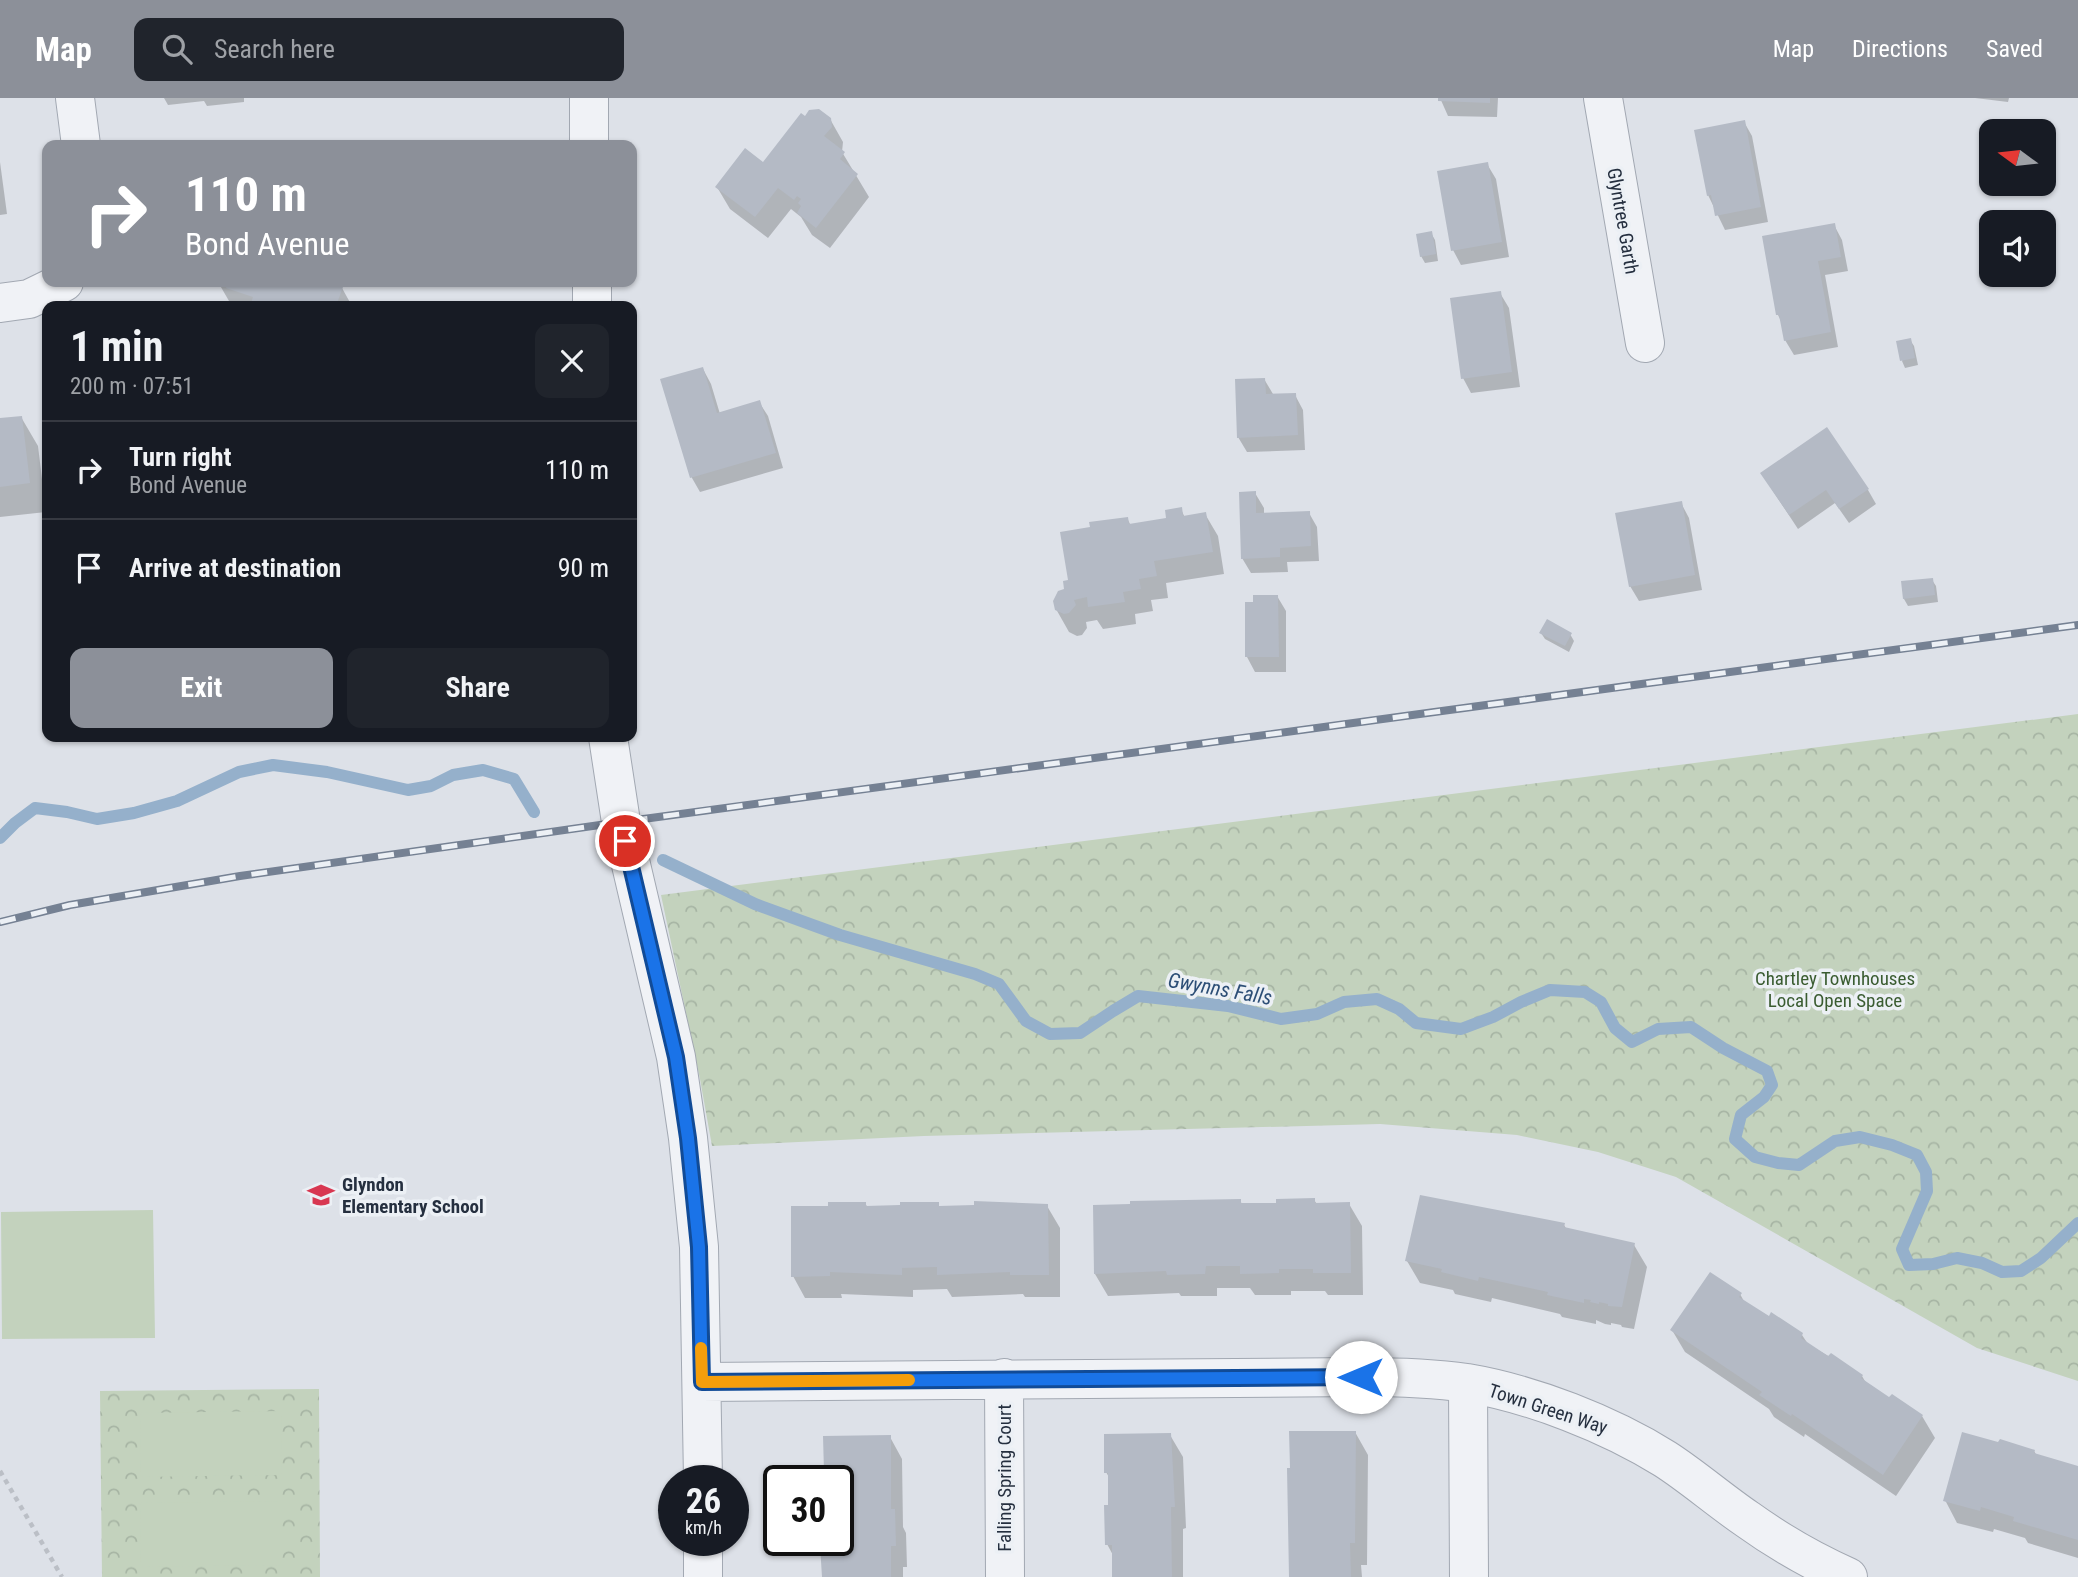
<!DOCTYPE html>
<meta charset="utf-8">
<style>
:root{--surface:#171b24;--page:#20242c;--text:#f1f3f6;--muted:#9ea1a6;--line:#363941;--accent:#8c9099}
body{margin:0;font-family:"Roboto Condensed",sans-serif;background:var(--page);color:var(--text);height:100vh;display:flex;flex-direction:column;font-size:26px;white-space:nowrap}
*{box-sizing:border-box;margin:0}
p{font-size:23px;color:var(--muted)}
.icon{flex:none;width:38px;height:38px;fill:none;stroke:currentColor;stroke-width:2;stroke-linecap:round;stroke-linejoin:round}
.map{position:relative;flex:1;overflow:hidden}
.drawer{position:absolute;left:42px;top:203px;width:595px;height:441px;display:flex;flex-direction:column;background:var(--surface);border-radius:14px;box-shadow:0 2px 5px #0004}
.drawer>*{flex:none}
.guide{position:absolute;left:42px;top:42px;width:595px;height:147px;border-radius:14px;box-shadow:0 2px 5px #0004;background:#8c9099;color:#fff;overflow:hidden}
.needle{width:46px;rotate:285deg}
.controls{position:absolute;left:1979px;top:21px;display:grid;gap:14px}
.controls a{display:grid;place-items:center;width:77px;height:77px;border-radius:14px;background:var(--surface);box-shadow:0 2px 5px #0004;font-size:35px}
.speed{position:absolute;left:658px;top:1367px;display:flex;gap:14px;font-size:35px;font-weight:700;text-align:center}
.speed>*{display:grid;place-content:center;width:91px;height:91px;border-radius:50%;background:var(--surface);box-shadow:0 2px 5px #0004;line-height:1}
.speed small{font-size:18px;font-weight:400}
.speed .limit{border:4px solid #111;border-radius:10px;background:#fff;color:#111}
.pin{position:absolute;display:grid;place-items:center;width:60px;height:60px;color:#fff;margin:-30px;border:4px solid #fff;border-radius:50%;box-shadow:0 2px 7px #0007}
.me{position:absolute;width:77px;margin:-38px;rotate:270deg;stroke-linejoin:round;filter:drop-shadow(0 0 5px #0008)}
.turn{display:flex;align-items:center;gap:24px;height:147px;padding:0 28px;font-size:32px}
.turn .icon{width:91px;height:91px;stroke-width:2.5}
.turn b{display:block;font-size:49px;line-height:60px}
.round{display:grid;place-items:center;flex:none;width:74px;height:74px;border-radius:14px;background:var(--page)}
.overview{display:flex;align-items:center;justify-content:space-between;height:119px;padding:0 28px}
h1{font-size:42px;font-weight:700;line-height:52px}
.action{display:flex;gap:14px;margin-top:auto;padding:14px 28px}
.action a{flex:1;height:80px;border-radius:14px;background:var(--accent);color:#fff;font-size:28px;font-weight:700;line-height:80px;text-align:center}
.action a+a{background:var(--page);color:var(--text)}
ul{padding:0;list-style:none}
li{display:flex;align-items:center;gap:21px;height:98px;padding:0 28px;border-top:2px solid var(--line)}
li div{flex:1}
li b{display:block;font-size:26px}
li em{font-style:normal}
header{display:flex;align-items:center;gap:42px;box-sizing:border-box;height:98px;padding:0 35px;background:var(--accent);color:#fff}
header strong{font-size:33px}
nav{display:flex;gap:38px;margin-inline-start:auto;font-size:24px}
.search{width:490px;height:63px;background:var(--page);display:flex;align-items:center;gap:18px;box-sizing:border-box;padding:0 24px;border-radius:14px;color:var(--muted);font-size:26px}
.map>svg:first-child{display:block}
</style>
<header>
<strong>Map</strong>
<div class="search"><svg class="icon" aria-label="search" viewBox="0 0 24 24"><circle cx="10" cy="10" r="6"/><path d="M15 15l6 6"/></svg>Search here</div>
<nav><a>Map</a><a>Directions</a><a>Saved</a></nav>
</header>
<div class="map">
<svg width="2078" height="1479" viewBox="0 0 2078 1479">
<defs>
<pattern id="forest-crowns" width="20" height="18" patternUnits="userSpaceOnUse" patternTransform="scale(1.75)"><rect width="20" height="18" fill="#c3d2bd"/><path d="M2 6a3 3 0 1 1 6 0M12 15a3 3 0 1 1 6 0" fill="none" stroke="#a7b5a4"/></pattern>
</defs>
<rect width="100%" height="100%" fill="#dde1e8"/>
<path fill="url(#forest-crowns)" d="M2078,616V1283L1977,1250L1676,1079L1598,1054L1517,1037L1380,1026L924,1038L712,1048L700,981L661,797Z
M319,1291L320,1479H102L100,1293Z"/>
<path fill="#c3d2bd" d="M153,1112L155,1240L2,1241L1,1114Z
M281,1313L282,1377L141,1379L140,1315Z
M281,1403V1467L141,1469L140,1405Z"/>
<path fill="#0003" d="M164,0H244V4L207,8L204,3L168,7Z
M1440,0H1498L1497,19L1448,18Z
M1975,0H2009L2008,4Z
M806,20L830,21L843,44L842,54L869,99L830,150L812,137L801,119L791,111L768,140L730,111L717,89L764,67Z
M1744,24L1752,38L1768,124L1725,132L1708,97Z
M0,64L7,116L0,117Z
M1487,66L1496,81L1509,159L1461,167L1453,152Z
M1834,127L1842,142L1848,173L1825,177L1838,249L1794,257L1785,242L1782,225L1778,217Z
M1431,135L1435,142L1438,163L1425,165L1421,158Z
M218,184H338L339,189L342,190L352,208H239L229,203Z
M1500,195L1509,210L1520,289L1471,295L1463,280Z
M1910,242L1914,248L1918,267L1905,270L1902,263Z
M703,271L711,286L720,316L759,304L768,318L783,370L700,394L692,380L663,283Z
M1264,281L1273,296L1295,297L1303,312L1305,352L1247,354L1238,339Z
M21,319L38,348L46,414L0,419V321Z
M1771,390L1868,392L1876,406L1849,425L1835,405L1798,431Z
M1255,395L1264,410V416L1309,415L1317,429L1319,463L1287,464L1288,474L1251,475L1242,460Z
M1681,405L1689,420L1702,492L1639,503L1630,488Z
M1181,411L1185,420L1205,416L1218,438L1224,476L1166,485L1168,500L1151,502L1153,513L1135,516L1136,526L1103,531L1097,522L1086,524L1087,530L1082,537L1077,538L1069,534L1056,511L1066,493L1092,430L1127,420L1131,428L1168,422Z
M1932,482L1936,488L1938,504L1908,508L1904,501L1903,485Z
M1277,498L1286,513V574H1255L1247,559Z
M1541,535L1570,536L1574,543L1569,554L1545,541Z
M1314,1102L1317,1106H1349L1362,1128L1363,1197H1328L1325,1193H1291V1197H1255L1250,1190H1217V1198H1181L1179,1195L1108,1198L1095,1176L1240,1103L1243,1107H1278Z
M865,1105L868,1110L1047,1108L1060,1130V1199H1025L1023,1196L952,1199L947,1191L913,1192V1199L841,1196L842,1200H805L793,1178L829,1109Z
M1564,1127L1567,1132L1634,1147L1647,1169L1634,1231L1622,1229L1621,1227L1611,1225V1227L1605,1226L1596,1222V1226L1562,1219L1560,1216L1492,1200L1491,1204L1455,1196L1453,1192L1420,1185L1407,1163Z
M1740,1196L1745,1205L1802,1237L1808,1246L1862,1278L1866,1285L1890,1301L1922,1318L1935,1340L1896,1398L1805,1336L1804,1339L1774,1319L1769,1311L1685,1254L1672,1232Z
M1355,1334L1368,1357L1367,1467H1361L1362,1479H1291Z
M1170,1337L1183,1359L1186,1430L1183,1431V1479H1114V1459L1107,1446L1110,1409V1381L1106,1374Z
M890,1339L902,1361L903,1429L906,1435L907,1469H903V1479H823L826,1442H838V1382H821V1375H825Z
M2034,1353L2037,1358L2078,1370V1460L2028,1445L2025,1440L1994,1431L1993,1434L1957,1425L1945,1402Z"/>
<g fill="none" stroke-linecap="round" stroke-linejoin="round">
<path stroke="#95b0cb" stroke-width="12" d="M0,740L15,725L35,710L67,714L97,721L134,715L177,703L239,674L273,667L327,674L408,692L431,688L453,677L483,672L514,681L534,714
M663,762L755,806L840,837L975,876L999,886L1026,923L1050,936L1080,935L1113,913L1138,898L1228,908L1281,921L1317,916L1344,904L1377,901L1399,911L1416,925L1461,931L1493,919L1521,904L1550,892L1585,894L1601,904L1615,930L1632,944L1658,931L1691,929L1723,950L1767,973L1772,987L1764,999L1741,1017L1735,1041L1755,1059L1778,1065L1799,1067L1835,1043L1860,1039L1892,1047L1917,1057L1926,1074L1927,1093L1902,1151L1909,1167L1933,1166L1957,1160L1982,1165L2002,1174L2021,1173L2041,1160L2078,1125"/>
</g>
<path fill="#b4bac5" d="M1438,0H1490V5L1438,3Z
M819,11L831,20L832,29L824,38L845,54L840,61L858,76L816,130L797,115L801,108L798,105L801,101L797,98L794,102L778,90L755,119L715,89L745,50L763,64L801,15L805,18L809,12Z
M1745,22L1761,109L1715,118L1711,97L1707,98L1694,32Z
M1488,64L1502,144L1451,153L1437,73Z
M1835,125L1841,159L1818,163L1831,234L1784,243L1779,217H1776L1762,138Z
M1432,133L1436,156L1420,159L1416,136Z
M228,184H328L343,189L336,208H250L253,199L226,190Z
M1501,193L1512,274L1461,281L1450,200Z
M1911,240L1915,260L1900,263L1896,243Z
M703,269L717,315L760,302L776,355L690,380L660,281Z
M1265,280L1266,296L1296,295L1298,337L1237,340L1235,281Z
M22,318L30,385L0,389V320Z
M1827,329L1869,391L1839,411L1826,392L1789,417L1760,375Z
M1256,393V415L1310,413L1311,448L1280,450V459L1241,461L1239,394Z
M1682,403L1695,477L1629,489L1615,415Z
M1182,409L1183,418L1206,414L1213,454L1154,463L1157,478L1139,481L1141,491L1123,494L1125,504L1088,509L1087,499L1074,502L1076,507L1069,515L1064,516L1055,512L1053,503L1058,493L1064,491L1063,483L1068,482L1060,434L1090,429L1089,424L1128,419L1129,426L1166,420L1165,412Z
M1933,480L1935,497L1903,501L1901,483Z
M1253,497H1278L1279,559H1245V504H1253Z
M1547,521L1572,535L1565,548L1539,535Z
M1420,1097L1565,1125L1564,1129L1635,1145L1622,1209L1608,1208V1206L1599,1204V1206L1590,1204L1591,1202L1584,1201V1205L1547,1197L1548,1194L1479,1179L1478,1183L1441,1174L1442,1171L1405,1163Z
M1315,1100V1105L1350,1104L1351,1175H1313V1171H1279V1175L1240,1176V1168H1206L1205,1176L1167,1177L1166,1173L1094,1176L1093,1107L1130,1106V1103L1241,1101V1105H1276V1101Z
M974,1103L1048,1106L1049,1177H1010V1174L937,1177V1169L902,1170V1177L830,1174V1178L791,1179V1108H828V1104H866V1108L900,1107V1104H939V1108L974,1107Z
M1710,1174L1742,1195L1739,1199L1769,1218L1771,1214L1803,1235L1801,1240L1828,1258L1831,1255L1863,1277L1861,1280L1889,1299L1892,1296L1923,1317L1883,1377L1792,1316L1791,1318L1759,1297L1762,1294L1670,1232Z
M1289,1333H1356L1355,1445H1350L1351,1479H1289L1287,1370H1290Z
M1962,1334L1998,1344L2000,1341L2035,1352L2034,1355L2078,1368V1442L2013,1423L2014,1419L1981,1409L1980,1413L1943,1403Z
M1171,1335L1175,1409H1171L1172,1479H1112V1447H1105L1104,1407H1108V1375H1104V1336Z
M891,1337V1411H895L896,1448H891V1479H822L820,1447H825V1442H838V1382H820V1374H824L823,1338Z"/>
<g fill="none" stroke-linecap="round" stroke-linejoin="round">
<defs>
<path id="minor" d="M75,0L81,47
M589,0V47
M1603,0L1645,245
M592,184V208
M0,205L29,201L64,184
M608,639L621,724L676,959L688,1040L699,1149L703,1382
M1004,1280L1005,1479
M702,1284L1361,1279C1396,1279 1432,1280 1467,1285C1532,1296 1609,1326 1665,1361C1693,1379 1719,1402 1747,1421C1779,1444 1812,1463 1848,1479
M1468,1286L1469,1479
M703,1442V1479"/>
</defs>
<use href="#minor" stroke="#a2a8b2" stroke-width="40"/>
<path stroke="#bbbfc6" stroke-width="4.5" stroke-dasharray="5 5" stroke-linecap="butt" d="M0,1373L62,1479"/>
<use href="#minor" stroke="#f0f2f6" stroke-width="38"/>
<defs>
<path id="rail" d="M0,824L70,807L240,778L621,724L2078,527"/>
</defs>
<use href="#rail" stroke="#758193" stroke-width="8"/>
<use href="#rail" stroke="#ecf0f5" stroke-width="5" stroke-dasharray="16" stroke-linecap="butt"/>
</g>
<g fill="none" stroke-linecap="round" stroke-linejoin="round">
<defs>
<path id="route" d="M625,743L676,959L688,1040L699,1149L702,1284L1361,1279"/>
</defs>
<use href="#route" stroke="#114b97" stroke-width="18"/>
<use href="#route" stroke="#1a73e8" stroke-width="12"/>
<path stroke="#f59e0b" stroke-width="12" d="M701,1250L702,1284L909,1282"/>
</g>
<defs>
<symbol id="school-bare" viewBox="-9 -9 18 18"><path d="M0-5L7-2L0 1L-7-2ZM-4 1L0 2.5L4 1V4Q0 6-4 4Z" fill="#d83751" stroke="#ecf0f5" stroke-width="2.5" paint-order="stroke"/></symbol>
</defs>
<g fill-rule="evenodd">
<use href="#school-bare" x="302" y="1078" width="38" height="38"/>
</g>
<g text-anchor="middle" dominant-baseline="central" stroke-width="7" stroke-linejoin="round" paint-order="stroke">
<g font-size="19" fill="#252f3f" stroke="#ecf0f5">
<text transform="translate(1623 123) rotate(80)">Glyntree Garth</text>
<text transform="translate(1548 1311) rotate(18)">Town Green Way</text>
<text transform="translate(1004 1380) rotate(-90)">Falling Spring Court</text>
</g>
<g font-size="19" fill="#3a5c31" stroke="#ecf0f5">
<text x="1835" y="880">Chartley Townhouses<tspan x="1835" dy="22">Local Open Space</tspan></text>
</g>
<g font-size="19" font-weight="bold" fill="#252f3f" stroke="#ecf0f5" text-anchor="start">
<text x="342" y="1086">Glyndon<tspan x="342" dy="22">Elementary School</tspan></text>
</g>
<g font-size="21" font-style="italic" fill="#2c4e76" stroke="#ecf0f5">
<text transform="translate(1220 891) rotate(10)">Gwynns Falls</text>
</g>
</g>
</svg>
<div class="controls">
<a><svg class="needle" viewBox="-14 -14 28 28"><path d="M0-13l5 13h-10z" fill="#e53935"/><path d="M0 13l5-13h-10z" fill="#9ea1a6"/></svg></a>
<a><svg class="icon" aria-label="sound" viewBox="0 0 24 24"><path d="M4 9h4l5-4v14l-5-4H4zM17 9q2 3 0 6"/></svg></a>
</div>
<div class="speed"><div>26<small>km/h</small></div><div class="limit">30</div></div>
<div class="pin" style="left:625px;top:743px;background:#d93025"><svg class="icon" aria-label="arrive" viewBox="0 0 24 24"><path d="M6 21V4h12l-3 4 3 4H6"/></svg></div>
<svg class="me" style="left:1361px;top:1279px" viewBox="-20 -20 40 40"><circle r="19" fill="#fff"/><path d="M0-13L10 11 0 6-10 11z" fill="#1a73e8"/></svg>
<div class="guide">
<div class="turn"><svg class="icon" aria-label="right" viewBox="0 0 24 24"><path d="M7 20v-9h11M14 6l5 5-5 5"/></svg><div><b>110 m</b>Bond Avenue</div></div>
</div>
<section class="drawer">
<div class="overview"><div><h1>1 min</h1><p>200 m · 07:51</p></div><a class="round"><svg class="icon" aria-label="close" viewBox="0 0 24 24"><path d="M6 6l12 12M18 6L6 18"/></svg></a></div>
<ul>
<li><svg class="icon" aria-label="right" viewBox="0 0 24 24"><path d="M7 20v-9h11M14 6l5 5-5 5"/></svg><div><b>Turn right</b><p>Bond Avenue</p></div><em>110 m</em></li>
<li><svg class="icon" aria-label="arrive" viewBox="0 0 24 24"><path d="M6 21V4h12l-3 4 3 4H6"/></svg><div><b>Arrive at destination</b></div><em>90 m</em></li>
</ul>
<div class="action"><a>Exit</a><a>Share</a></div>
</section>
</div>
